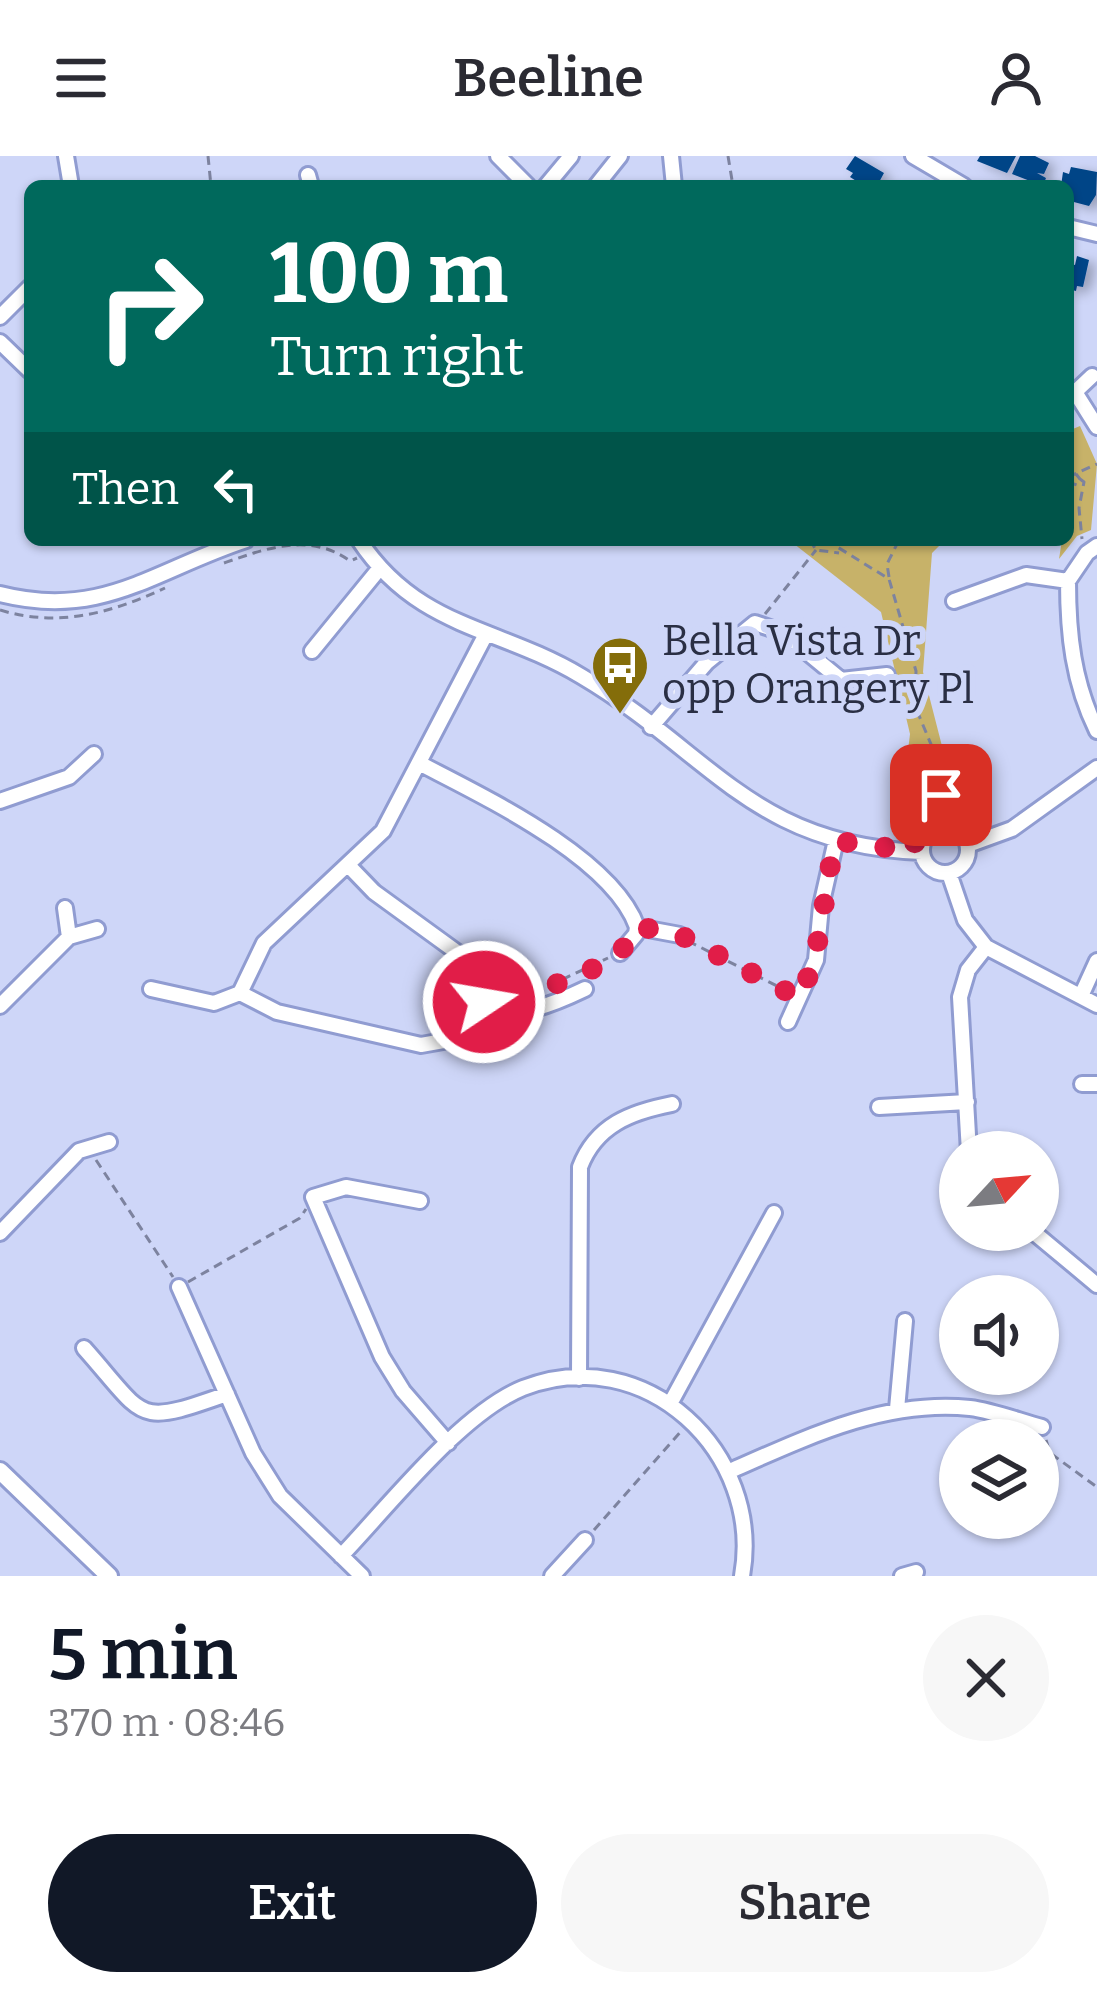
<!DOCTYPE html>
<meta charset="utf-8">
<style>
:root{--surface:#fff;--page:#f7f7f7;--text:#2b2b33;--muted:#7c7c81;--accent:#111827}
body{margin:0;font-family:Bitter,serif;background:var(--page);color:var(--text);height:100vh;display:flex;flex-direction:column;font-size:45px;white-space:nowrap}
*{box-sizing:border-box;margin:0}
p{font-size:39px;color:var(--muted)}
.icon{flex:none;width:66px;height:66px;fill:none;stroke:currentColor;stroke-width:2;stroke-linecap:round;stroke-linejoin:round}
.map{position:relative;height:1420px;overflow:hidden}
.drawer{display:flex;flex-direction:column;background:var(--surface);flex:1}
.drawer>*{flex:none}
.banner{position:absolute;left:24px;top:24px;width:1050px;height:366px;border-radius:18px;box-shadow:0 3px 9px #0004;background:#00695c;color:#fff;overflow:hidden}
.needle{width:78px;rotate:64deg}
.buttons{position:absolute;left:939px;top:975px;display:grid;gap:24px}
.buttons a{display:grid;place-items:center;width:120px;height:120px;border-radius:50%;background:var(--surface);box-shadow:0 3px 9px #0004;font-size:60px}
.pin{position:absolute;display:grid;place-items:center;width:102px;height:102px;color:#fff;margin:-51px;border-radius:24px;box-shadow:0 6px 18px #0006}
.me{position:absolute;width:132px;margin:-66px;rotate:78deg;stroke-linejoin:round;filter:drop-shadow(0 0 9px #0008)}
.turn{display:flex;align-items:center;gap:42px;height:252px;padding:0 48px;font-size:54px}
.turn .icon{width:156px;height:156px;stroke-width:2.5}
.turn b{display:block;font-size:84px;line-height:102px}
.then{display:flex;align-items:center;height:114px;padding:0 48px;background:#0003;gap:24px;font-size:45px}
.round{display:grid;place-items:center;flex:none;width:126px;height:126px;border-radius:63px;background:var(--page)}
.overview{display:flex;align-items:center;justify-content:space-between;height:204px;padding:0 48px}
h1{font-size:72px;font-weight:600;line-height:90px;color:var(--accent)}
.button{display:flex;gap:24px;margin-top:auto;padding:24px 48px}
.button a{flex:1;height:138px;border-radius:72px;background:var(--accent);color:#fff;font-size:48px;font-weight:600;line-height:138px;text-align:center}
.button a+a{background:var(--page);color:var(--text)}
header{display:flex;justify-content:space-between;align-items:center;height:156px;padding:0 48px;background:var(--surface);font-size:54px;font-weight:600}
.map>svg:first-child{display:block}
</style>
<header><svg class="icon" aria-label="menu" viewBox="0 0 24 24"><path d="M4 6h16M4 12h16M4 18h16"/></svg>Beeline<svg class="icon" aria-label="person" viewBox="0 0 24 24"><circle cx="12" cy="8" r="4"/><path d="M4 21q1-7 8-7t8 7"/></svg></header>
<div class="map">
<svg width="1097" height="1420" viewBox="0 0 1097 1420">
<defs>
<filter id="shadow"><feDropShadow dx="7" dy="4" stdDeviation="6" flood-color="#0004"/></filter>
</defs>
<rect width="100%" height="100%" fill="#ced6f8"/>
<path fill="#c7b269" d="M1080,270L1097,308L1091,374L1077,380L1059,403L1062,384H1068V275Z
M789,384H945L932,397L923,516L962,668C937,657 922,673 898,679L910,578L881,456Z"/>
<path fill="#004587" filter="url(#shadow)" d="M855,0L884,17L877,30L863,24L861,28L850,21L853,17L846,13Z
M980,0H1016L1007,17L977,5Z
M1020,0H1035L1049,7L1044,18L1037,17L1046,22L1043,30L1012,18Z
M1071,11L1097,16L1096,39L1089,50L1070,45L1068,30H1061L1063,16L1069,18Z
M1077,100L1089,104L1083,131L1077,130L1076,135L1068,133V107L1075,109Z"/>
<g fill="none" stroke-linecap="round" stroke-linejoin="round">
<defs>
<path id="minor" d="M66,0L71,30
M498,0L528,30
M671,0L674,30
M913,0L964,30
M308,19L311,30
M546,30L571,0
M596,30L620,0
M1068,71L1097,78
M0,161L30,131
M0,186L30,215
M1092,220L1075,236L1097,271
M359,384C418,473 497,470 581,520C710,596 752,690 922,696
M1068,425C1068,478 1073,526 1097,575
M1068,425L1087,397L1097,390
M0,438C102,464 154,414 246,384
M954,445L1026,419L1068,425
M312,495L379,413
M651,571L707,506L755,467L784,477L841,524L887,519
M419,607C482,640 612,701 637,771
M0,645L69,621L94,598
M922 694a23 23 0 1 1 46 0a23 23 0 1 1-46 0Z
M968,689L1012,673L1097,612
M949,717L965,764L986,791L1097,849
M65,752L69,781
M637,771L680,779
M620,797L636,778L637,771
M151,833L214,847L240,837
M240,837L277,856L421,889L449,884L475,861L486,837L480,813L374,736L348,709
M240,837L264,787L383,675L486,478
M1081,840L1097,805
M0,850L69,781L97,773
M481,852C512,866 556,847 585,833
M788,866L816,804L821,750L836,684
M1082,928H1097
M879,951L967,946
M969,996L960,841L968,814L986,791
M420,1045L346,1031L313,1041L382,1201L403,1235L448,1287
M1031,1074L1097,1129
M0,1077L79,995L109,986
M179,1131L253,1297L280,1340L362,1420
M84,1192C147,1263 134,1271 227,1238
M579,1222L580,1011C596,969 631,956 672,948
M670,1248L774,1057
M897,1253L905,1165
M730,1315C805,1282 885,1243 970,1252C994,1255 1019,1265 1042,1271
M341,1400C388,1351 461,1257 523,1232C645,1184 764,1297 742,1420
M552,1420L585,1384
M902,1420L916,1416"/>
<path id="major" d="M0,1315L109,1420"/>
</defs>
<use href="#minor" stroke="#909cd1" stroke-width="20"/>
<use href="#major" stroke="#909cd1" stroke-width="22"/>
<path stroke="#7d839f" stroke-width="3" stroke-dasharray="9 6" stroke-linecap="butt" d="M208,0L211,30
M728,0L733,30
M1068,321L1097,308
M1080,323L1084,326L1079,352L1082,383
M1068,326L1077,329L1080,323L1076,318
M810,384L816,394L839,397
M826,384L889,423L916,515L915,550L938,605L941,639L917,662L914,682
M224,407C267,392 310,376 350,405L357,402
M889,421L887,408L899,384
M0,454C59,472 111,457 165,432
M765,458L816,394
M688,785L787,835
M506,843L527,840L608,802
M96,1004L173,1121
M188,1126L300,1062L306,1053
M1046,1284L1050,1297L1097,1331
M594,1374L683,1273"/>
<use href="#minor" stroke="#fff" stroke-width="14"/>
<use href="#major" stroke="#fff" stroke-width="16"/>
</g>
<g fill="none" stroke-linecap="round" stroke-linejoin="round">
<path stroke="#e11d48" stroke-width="21" stroke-dasharray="0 37.8" d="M484,846C525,840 626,814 637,770L680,779L799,842C824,793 822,737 836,685L914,695L917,662L941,639"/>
</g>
<defs>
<symbol id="bus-pin" viewBox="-11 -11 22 30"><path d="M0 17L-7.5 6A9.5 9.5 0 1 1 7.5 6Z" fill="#846d0a" stroke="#ced6f8"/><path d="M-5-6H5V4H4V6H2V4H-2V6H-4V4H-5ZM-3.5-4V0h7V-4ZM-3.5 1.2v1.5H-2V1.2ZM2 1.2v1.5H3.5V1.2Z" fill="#fff"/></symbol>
</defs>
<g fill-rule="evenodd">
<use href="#bus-pin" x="587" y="476" width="66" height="90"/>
</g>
<g text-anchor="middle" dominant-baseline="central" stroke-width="12" stroke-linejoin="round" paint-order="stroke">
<g font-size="42" fill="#2a2f44" stroke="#ced6f8" text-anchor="start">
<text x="662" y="485">Bella Vista Dr<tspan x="662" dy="48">opp Orangery Pl</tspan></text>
</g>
</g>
</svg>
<div class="buttons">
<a><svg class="needle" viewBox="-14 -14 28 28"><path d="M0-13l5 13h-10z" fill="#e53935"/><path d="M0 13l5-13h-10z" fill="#7c7c81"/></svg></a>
<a><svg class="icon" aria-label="sound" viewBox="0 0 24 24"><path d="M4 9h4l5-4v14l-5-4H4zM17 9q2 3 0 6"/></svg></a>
<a><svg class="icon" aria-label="layers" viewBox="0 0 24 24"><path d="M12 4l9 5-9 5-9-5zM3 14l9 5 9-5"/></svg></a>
</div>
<div class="pin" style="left:941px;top:639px;background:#d93025"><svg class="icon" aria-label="arrive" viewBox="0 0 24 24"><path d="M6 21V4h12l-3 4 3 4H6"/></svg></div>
<svg class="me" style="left:484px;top:846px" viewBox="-20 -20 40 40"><circle r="17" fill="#e11d48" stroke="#fff" stroke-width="3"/><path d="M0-11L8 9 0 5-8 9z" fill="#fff"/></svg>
<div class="banner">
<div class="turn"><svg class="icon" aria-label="right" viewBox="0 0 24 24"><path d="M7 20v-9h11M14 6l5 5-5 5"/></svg><div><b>100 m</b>Turn right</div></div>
<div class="then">Then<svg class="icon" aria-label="left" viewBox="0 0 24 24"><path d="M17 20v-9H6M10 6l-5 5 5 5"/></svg></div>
</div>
</div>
<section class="drawer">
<div class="overview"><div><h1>5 min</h1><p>370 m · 08:46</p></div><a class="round"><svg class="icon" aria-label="close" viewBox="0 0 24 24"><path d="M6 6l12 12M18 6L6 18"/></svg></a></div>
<div class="button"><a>Exit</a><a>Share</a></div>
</section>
